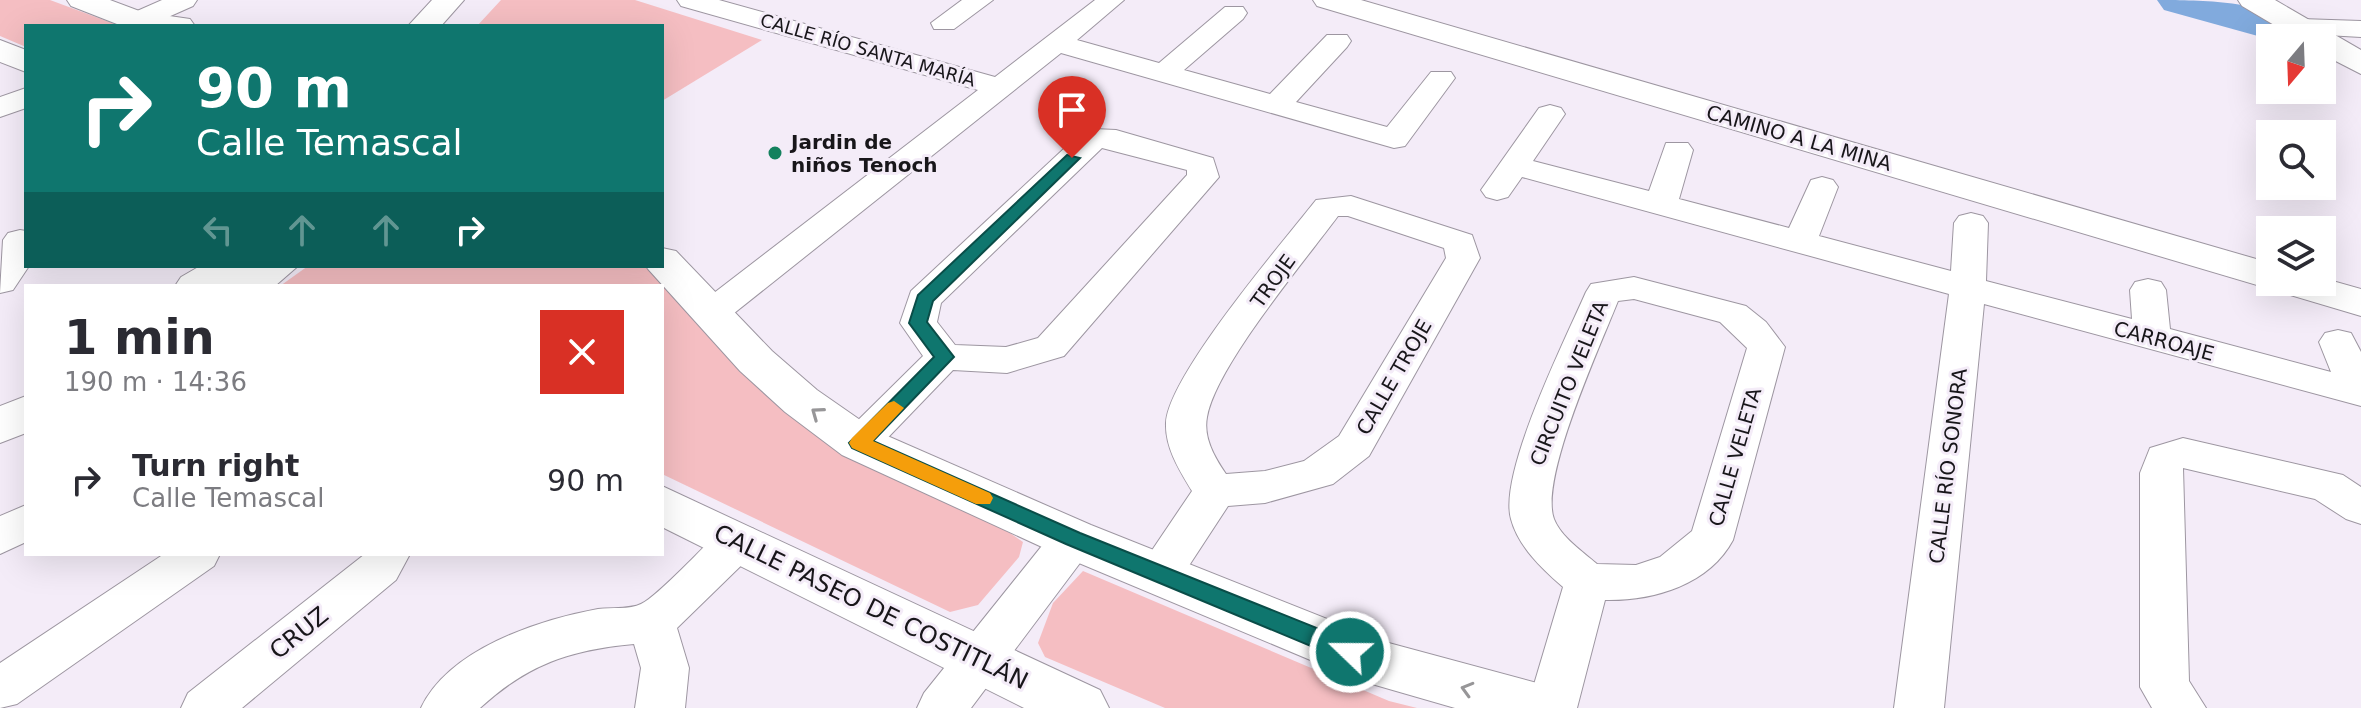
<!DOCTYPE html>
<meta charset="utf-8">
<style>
:root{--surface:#fff;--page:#f7f7f7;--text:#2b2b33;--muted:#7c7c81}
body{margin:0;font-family:"DejaVu Sans",sans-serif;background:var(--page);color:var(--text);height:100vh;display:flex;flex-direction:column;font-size:30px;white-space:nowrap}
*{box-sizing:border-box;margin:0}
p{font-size:26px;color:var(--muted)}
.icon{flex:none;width:44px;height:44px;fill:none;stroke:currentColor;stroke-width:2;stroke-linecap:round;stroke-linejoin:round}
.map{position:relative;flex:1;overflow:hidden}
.details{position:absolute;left:24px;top:284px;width:640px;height:272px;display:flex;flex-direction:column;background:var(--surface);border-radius:0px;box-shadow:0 8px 32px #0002}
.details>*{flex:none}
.banner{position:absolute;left:24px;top:24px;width:640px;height:244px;border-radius:0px;box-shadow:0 8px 32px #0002;background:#0f766e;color:#fff;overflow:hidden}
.needle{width:52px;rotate:199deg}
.controls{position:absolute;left:2256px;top:24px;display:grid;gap:16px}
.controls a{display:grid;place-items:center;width:80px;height:80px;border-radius:0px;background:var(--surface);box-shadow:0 8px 32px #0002;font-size:40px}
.pin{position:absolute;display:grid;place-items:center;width:68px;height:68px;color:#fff;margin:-82px -34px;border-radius:50% 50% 50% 0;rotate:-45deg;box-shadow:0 0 8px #0007}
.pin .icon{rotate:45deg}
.me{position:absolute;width:88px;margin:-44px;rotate:292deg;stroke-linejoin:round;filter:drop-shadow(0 0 6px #0008)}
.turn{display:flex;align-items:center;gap:28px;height:168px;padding:0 40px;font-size:36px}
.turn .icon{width:104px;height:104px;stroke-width:2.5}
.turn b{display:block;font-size:56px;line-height:68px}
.lanes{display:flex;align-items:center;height:76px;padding:0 40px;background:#0003;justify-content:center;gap:40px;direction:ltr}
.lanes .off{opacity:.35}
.round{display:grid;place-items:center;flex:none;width:84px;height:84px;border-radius:0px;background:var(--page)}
.headline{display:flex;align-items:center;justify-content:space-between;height:136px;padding:0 40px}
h1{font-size:48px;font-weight:700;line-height:60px}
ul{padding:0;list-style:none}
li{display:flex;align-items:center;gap:24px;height:120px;padding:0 40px}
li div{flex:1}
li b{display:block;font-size:30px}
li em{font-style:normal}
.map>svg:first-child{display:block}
</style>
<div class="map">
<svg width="2361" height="708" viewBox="0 0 2361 708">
<rect width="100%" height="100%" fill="#f4ecf8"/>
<path fill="#f5bec2" d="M0,0H50L120,26H26V47L0,36Z
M501,0H635L762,40L662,101V26H477Z
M308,266H651L784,408L881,473L1001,527L1023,542L1019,557L978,605L950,612L662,474V286H280Z
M1083,571L1389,701L1417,708H1165L1045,657L1038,643L1053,603Z"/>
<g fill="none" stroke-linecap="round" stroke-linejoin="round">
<path fill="#81aadd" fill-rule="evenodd" d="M2157,0C2191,0 2267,0 2288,24L2282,34L2265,38L2164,10Z"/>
<defs>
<path id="street" d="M162,0H197L193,6L148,26H127L124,21L128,15Z
M677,0H719L995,77L1095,0H1124L1077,40L1159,63L1225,7H1243L1247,13L1243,19L1184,70L1270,94L1327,35H1347L1351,41L1347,47L1296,102L1387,127L1431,72H1451L1455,78L1405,146L1394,148L1061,53L723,322L710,326L697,322L692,314L697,306L978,90L681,6Z
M962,0H993L954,29H934L931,23Z
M2301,19L2361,21V37L2291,33L2287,27L2291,21Z
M26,88V108L0,117V97Z
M1550,105L1561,108L1565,114L1533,161L1649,191L1666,143H1688L1693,150L1679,199L1789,228L1811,180L1822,177L1833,180L1838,187L1819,236L1951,271L1954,223L1959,216L1971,213L1983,216L1988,223L1986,281L2132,319L2130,290L2135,282L2148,279L2161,282L2166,290L2170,329L2331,372L2319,342L2325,333L2338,330L2351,333L2361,352V406L1984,304L1944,708H1894L1949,294L1522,177L1508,197L1497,200L1486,197L1481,190L1486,183L1539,108Z
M1094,129L1116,130L1213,158L1219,177L1064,356L1007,373L953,370L873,453L859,457L845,453L839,443L845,433L923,356L900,323L911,291L1083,131ZM1102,148L1187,170V175L1038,338L1006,347L955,345L937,322L941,303Z
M1351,196L1472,235L1480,258L1369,456L1333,484L1265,503L1228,506L1175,587L1159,592L1143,587L1136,574L1192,491C1180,471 1165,448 1166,423C1168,376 1283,242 1316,200ZM1338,216H1348L1444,248L1446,258L1339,436L1304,461L1265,471L1226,474C1215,458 1203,438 1207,417C1216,366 1304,262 1338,216Z
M20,230L26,231V266H29L13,290L0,293L3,240L8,233Z
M1634,277L1746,306L1766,322L1785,347L1733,540C1709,585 1653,601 1605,600L1577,708H1527L1563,587C1542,569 1518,546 1511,519C1498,473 1566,338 1586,292L1591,284ZM1634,299L1720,322L1747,348L1692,531L1660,557L1636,565L1597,564C1583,552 1561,537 1554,519C1539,479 1601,344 1618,301Z
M2183,438L2343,475L2361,487V524L2346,519L2315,499L2183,468L2189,681L2206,708H2152L2140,687V473L2150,448Z
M26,505V542L0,554V516Z
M1073,522L1089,527L1095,539L1089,551L971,708H917L924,693L1057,527Z
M738,524L754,529L760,541L754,553L677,628L689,668L685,708H635L641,668L634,644C570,650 528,664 480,708H421C449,649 538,620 598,609C611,607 630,610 641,604C658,596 705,545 722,529Z
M164,554H220L214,566L17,704L0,708V663Z
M365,554H410L396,580L242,708H181L188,693Z"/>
<path id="secondary" d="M67,0H110L142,12L190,19L195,26H122L71,6Z
M432,0H464L441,26H408Z
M1313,0H1361L2270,263V282H2322V278L2361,289V316L1317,6Z
M2238,0H2275L2361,50V74L2322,54V38H2296L2242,6Z
M0,40L26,50V72L0,62Z
M662,248L676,251L772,351L817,390L876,431L1091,525L1385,642L1563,690L1572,708H1455L1358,680L1055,553L842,455L785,412L740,371L648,269L646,266H662Z
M200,266H298L275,286H175L181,277Z
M26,396V433L0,443V406Z
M662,486L1100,690L1109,708H1024L662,527Z"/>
</defs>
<use href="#street" stroke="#9d96a1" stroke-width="2"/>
<use href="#secondary" stroke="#9d96a1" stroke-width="2"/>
<use href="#street" fill="#fff" fill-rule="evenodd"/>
<use href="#secondary" fill="#fff" fill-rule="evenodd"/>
</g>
<defs><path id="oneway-chevron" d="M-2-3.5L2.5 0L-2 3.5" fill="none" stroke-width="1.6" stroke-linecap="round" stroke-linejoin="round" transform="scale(2)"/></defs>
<g stroke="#979698">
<use href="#oneway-chevron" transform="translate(817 413) rotate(-144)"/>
<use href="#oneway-chevron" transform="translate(1467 689) rotate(-164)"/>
</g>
<path fill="#0f766e" stroke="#0a4d48" stroke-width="2" d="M1067,155L1080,158L933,301L927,322L954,357L873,441L1080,533L1359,645L1362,652L1359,659H1342L1066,544L852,448L849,443L934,357L909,323L918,295Z"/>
<path fill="#f59e0b" d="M894,401L904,408L873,441L990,493L993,498L990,504H976L852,448L849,443L852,438L888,403Z"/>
<circle fill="#14815e" stroke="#f4ecf8" stroke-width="3" cx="775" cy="153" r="8"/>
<g text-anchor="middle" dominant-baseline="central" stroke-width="6" stroke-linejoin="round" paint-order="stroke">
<g font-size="18" fill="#18161a" stroke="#f4ecf8">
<text transform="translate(868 50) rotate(16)">CALLE RÍO SANTA MARÍA</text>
</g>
<g font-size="20" fill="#18161a" stroke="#f4ecf8">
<text transform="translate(1799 138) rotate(16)">CAMINO A LA MINA</text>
<text transform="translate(1273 281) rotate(-54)">TROJE</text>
<text transform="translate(2164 341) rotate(15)">CARROAJE</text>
<text transform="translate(1394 377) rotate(-60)">CALLE TROJE</text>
<text transform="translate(1569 383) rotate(-68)">CIRCUITO VELETA</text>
<text transform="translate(1735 457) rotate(-74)">CALLE VELETA</text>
<text transform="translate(1948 466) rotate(-83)">CALLE RÍO SONORA</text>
</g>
<g font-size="20" font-weight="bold" fill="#18161a" stroke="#f4ecf8" text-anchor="start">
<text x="791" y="142">Jardin de<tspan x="791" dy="23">niños Tenoch</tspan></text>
</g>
<g font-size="24" fill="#18161a" stroke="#f4ecf8">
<text transform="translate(871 607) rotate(26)">CALLE PASEO DE COSTITLÁN</text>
<text transform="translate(299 633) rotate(-39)">CRUZ</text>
</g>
</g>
</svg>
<div class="controls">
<a><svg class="needle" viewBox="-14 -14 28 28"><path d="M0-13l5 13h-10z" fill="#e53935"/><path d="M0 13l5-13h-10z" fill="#7c7c81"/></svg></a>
<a><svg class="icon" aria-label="search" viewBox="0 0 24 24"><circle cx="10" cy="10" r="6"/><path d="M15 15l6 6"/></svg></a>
<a><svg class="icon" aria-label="layers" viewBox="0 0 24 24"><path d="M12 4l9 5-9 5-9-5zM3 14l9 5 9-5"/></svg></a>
</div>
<div class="pin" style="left:1072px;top:158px;background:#d93025"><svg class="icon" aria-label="arrive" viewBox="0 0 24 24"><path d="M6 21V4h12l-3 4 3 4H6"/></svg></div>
<svg class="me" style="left:1350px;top:652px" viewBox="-20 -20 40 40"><circle r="17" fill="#0f766e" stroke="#fff" stroke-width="3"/><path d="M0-11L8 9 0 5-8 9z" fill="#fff"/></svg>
<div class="banner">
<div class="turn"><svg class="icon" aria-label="right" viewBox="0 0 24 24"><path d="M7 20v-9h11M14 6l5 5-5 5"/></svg><div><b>90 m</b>Calle Temascal</div></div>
<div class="lanes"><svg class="icon off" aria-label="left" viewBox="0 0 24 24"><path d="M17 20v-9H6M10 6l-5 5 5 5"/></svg><svg class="icon off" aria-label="ahead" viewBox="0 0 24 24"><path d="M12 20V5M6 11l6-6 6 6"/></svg><svg class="icon off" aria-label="ahead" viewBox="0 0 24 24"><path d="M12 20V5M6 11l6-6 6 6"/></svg><svg class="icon" aria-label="right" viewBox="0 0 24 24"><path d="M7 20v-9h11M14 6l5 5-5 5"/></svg></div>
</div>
<section class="details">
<div class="headline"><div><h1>1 min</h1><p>190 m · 14:36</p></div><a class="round" style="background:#d93025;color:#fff"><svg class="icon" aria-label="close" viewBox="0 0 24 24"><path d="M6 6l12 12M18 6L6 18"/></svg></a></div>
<ul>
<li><svg class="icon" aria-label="right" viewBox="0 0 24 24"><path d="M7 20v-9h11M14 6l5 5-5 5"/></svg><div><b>Turn right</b><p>Calle Temascal</p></div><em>90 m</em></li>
</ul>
</section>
</div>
